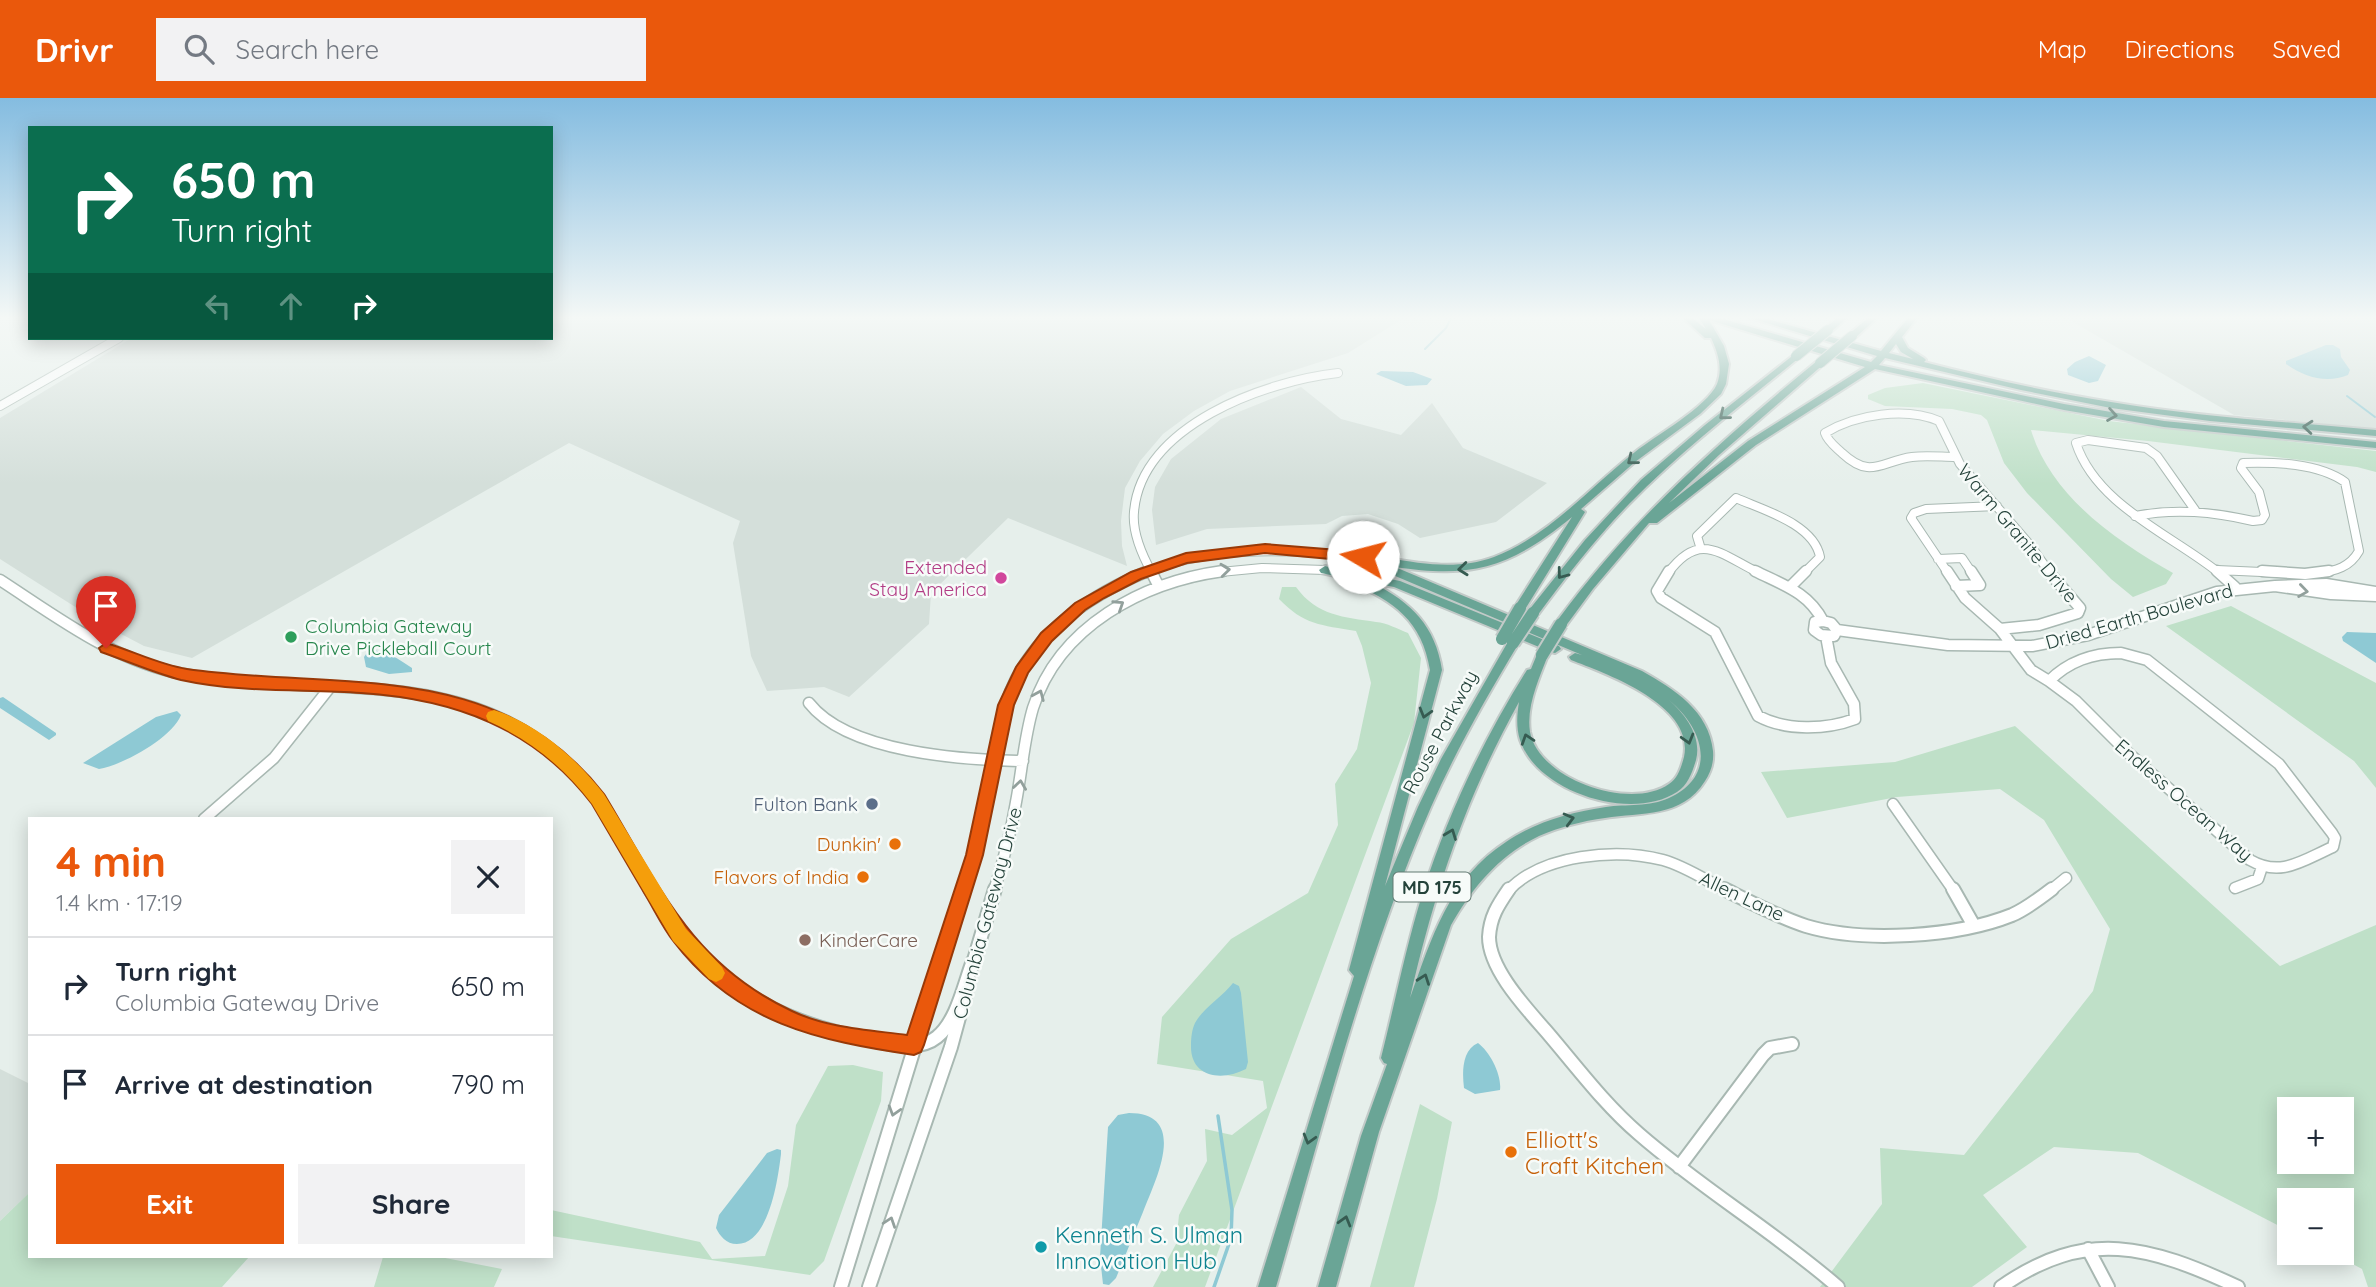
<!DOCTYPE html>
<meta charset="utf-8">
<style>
:root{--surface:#fff;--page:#f2f2f3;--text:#1f2937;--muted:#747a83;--line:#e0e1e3;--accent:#ea580c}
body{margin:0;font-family:Quicksand,sans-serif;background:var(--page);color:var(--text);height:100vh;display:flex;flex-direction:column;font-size:26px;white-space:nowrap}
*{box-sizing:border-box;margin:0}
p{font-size:23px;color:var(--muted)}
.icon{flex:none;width:38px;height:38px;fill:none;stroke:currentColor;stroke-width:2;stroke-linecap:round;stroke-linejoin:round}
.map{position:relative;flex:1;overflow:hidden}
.details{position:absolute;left:28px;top:719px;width:525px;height:441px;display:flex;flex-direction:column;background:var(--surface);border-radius:0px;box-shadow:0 4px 18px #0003}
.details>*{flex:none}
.guide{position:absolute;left:28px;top:28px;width:525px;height:214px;border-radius:0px;box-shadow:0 4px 18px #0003;background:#0b6e4f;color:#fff;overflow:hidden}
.fabs{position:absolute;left:2277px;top:999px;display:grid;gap:14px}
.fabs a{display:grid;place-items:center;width:77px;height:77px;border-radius:0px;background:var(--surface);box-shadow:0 4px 18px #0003;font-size:35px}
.pin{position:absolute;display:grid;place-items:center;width:60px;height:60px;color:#fff;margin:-72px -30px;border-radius:50% 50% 50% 0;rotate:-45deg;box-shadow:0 0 7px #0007}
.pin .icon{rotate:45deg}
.me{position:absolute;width:77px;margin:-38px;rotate:278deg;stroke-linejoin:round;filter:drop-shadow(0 0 5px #0008)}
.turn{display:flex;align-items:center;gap:24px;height:147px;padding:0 28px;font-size:32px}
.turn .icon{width:91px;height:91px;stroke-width:2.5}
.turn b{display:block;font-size:49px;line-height:60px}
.lanes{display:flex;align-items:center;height:66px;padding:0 28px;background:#0003;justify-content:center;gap:35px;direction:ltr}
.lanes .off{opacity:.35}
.round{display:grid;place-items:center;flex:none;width:74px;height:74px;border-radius:0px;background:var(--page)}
.head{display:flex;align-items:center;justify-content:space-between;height:119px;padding:0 28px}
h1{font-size:42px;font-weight:800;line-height:52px;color:var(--accent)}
.primary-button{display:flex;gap:14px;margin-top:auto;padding:14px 28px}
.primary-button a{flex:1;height:80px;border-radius:0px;background:var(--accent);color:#fff;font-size:28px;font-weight:800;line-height:80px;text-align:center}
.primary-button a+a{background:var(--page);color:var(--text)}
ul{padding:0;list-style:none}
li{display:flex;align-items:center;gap:21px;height:98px;padding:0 28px;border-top:2px solid var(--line)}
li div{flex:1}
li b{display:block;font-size:26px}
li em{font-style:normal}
header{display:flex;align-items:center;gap:42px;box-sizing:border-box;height:98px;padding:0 35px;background:var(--accent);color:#fff}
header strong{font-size:33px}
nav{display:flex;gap:38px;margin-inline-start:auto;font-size:24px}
.search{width:490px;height:63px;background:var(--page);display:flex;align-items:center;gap:18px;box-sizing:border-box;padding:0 24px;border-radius:0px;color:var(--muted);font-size:26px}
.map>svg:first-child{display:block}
</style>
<header>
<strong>Drivr</strong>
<div class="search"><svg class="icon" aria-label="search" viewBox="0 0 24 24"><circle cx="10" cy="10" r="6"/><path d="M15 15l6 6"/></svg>Search here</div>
<nav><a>Map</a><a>Directions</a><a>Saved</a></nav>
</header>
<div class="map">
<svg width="2376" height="1189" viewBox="0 0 2376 1189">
<rect width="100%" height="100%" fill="#e6efeb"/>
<path fill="#d4dfda" d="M551,220H1404L1348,255L1230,293L1194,313L1163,336L1140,363L1125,390L1121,423L1122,448L1127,468L1008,420L931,495L929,526L849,599L824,589L767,593L751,558L733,445L740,423L569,345L192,560L144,548L102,526L0,461V320L132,240H551Z
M2066,220H2376V331L2234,317Z
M1301,289L1341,321L1401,337L1432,305L1463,350L1547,385L1496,424L1420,440L1398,426L1368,416L1342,418L1326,426L1207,431L1156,447L1152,412L1155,389L1171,361L1221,321Z
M0,971L30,986V1094L0,1123Z"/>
<path fill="#bfe0c8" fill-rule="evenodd" d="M1923,285L2109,323L2376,353V374L2357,369L2148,343L2031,332C2051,398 2116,443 2173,475L2166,486L2133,499L2111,481L2027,395L2004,365L1987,322L1981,317L1952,311L1885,308L1868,301V297L1885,290Z
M1282,489H1296C1317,518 1344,519 1376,524C1387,525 1398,531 1408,535L1421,560L1414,625L1205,1189H1153L1176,1146L1179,1117L1207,1063L1205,1031L1232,1037L1267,1010L1263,983L1157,966L1162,919L1231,841L1308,795L1338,727L1335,686L1357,651L1371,585L1362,548L1356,533C1321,527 1304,527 1279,501Z
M2231,508L2376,585V690L2354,663L2166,528Z
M2015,628L2280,868L2376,827V1189H2368L2362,1171L2332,1155H2342V1102H2289V1133L2138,1055L2054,1049L1983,1097L2027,1149L1972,1189H1820L1882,1106L1880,1050L1964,1057L2093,893L2110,831L2044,722L2000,691L1897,699L1787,720L1761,674L1895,664ZM2289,1012H2342V1064H2289Z
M853,967L883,974L881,1003L824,1163L810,1177L551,1138V1112L700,1144L712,1161L765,1158L788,1088L796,1027L828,968Z
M1420,1006L1452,1024L1437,1101L1414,1189H1370Z
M30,1094V1158L249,1159L222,1189H0V1123Z
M383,1159H440L502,1171L494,1189H374Z"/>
<path fill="#8ec9d4" d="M2326,247H2333L2340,251L2341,259L2350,272L2348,277C2326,286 2305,279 2286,266V263Z
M2089,258L2106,267L2098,283L2089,285L2068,277L2067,271L2075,264Z
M1381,273L1413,274L1432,281L1427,287L1406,288L1376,276Z
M2347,534L2376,535V565L2343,543L2342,539Z
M369,552C385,552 399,561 412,570V574L389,576L366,569L364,559Z
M3,599L56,635V637L49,642L0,610V600Z
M177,613L181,617C172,640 123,667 99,671L83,665L156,619Z
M1233,885L1239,888L1241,895L1248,964L1246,971C1221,984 1190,979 1191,947C1191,940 1192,931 1195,925C1203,910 1222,899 1233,885Z
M1478,945C1490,954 1502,977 1500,992L1475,996L1464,990C1462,974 1462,952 1478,945Z
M1129,1015C1190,1015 1155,1083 1143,1114C1134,1136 1125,1158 1116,1180L1109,1187L1103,1186L1100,1159L1108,1029L1118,1017Z
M777,1051L781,1052V1056C778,1081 769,1146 737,1146C726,1146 720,1138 716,1130L719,1117L767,1055Z"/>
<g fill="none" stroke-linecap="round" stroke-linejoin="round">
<path stroke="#8ec9d4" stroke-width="2" d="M1425,251L1446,230L1451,220
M2347,298L2375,319"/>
<path stroke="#8ec9d4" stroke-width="3.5" d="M1214,1189L1231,1140L1232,1112L1218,1018"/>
<defs>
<path id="minor-far2" d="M0,308L119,240
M1956,359C1942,359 1926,357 1912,359C1881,363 1871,382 1842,355C1836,349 1828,344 1825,335C1856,316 1906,309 1939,323L1960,366L2030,447L2050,475
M2195,412L2157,358L2146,350L2088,342L2076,345C2096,407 2172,437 2219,475
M2135,418C2176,410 2213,414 2253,423L2262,422L2265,417L2259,394L2241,370L2243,365C2275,364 2318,365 2345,384L2359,453C2350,469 2336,473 2318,475
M1700,448L1697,438L1736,400C1763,412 1814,426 1820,459L1804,475
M1938,461L1962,460L1972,475
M2217,472L2284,475
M1143,475C1207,449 1279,451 1346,457
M1152,475C1142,457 1132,435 1134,414C1141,327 1266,283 1338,275
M1210,475L1262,470L1325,472
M1668,475C1700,432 1720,456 1759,475
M1948,475L1911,420L1914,415L1926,411L1997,408"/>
<path id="minor-far1" d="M1151,473L1158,487
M1669,473L1657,493L1661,500L1715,534L1758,618C1786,633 1826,632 1855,621L1854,606L1831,565L1826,538
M1755,473C1783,487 1808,494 1823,523
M1947,473L1965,500L2000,531L2031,572L2049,583
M2217,473L2235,489
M2262,473L2305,476L2329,473
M0,482C57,519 114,563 183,576C304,600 454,566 554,655C569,668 586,685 598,701C619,729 632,764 652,793
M1956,488L1980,487L1971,473
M1790,489L1806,473
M2376,494L2326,486L2275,488L2331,496L2376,498
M1823,523L1831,525L1837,532L1834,538L1821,537L1814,532L1815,524Z
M2000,531L2039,527L2078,515L2080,510L2048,473
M1837,532L1948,547L2032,548L2088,537L2217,494L2275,488
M2121,555L2147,562L2279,666L2332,735L2335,740L2333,749C2303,762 2281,780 2250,762L2126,653L2076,603L2049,583C2069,563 2092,555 2121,555Z
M809,605C848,655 964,662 1023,663
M1893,706L1954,793
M204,721L274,660L331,588
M2235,790L2258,781L2262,769
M963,793C975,757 984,721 991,683C996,654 999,623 1010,594C1035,533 1090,497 1148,473
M994,793C1003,764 1011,734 1016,704C1022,673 1024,640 1033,610C1059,528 1143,484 1223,473
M1508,793C1542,756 1617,750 1663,762C1685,768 1707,783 1727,793
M2050,793L2066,780"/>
<path id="minor" d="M650,791C711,883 761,920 870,942C890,946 919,954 937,939C957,923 964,886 973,863
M1509,791C1498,807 1490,819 1489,839C1489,871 1526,910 1546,933C1576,968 1604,1006 1639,1036C1702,1091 1775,1134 1838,1189
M1724,791C1750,804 1778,819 1806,828C1863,845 1957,839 2012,817C2026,811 2039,801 2052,791
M1953,791L1974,828
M972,869L995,791
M1679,1069L1763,957L1770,950L1792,946
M2088,1151L2108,1189
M841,1189L963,791
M869,1189L951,949L967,890
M2001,1189C2086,1129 2150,1148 2238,1189"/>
<path id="major" d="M1683,220H1692L1706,231L1699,220H1720L1871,264L1877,258L1750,220H1764L1881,253L1908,220H1917L1902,239L1908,250L1924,260L1926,262L1924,264C1986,280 2048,294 2111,304C2199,319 2288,324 2376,332V338L2210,323L2111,310L2021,292L1885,260L1879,267L2064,306L2164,323L2376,344V350L2164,329L2064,312L1875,271L1756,347L1657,425H1649L1593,491L1565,529H1557L1555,526L1557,523C1633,420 1719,344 1817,263L1820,262L1825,265L1719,357L1669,405L1748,343L1865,269L1709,222L1724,248L1729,266L1726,286L1721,296L1700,316L1635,364L1581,411L1585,414L1524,513L1520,514L1514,510L1572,419C1511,469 1473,481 1395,469L1642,573C1674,591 1709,613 1713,653C1714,664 1711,674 1705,683C1682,720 1641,714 1605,720C1582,723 1560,729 1539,738C1499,757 1472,790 1451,827L1379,1034L1336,1189H1318L1361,1038L1387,966L1384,965L1381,960C1395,905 1406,848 1423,794C1448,716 1483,642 1527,572L1531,571L1538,554H1546L1548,557C1539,581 1526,608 1530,634C1539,682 1631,713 1669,686C1678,680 1681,670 1684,659C1695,607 1607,576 1571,562L1569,559L1575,555L1582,557L1374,469L1342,460L1340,457L1346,453L1383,464L1388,460C1423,466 1459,472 1494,459C1549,438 1589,390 1635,354C1655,338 1707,309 1717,286C1723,270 1718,255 1711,240H1705ZM1896,246L1901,254L1913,261L1889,255ZM1669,602C1703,630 1719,677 1669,700C1650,709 1626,706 1606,709C1571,714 1535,724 1506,744C1449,781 1432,839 1410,900C1434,794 1466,699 1519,604C1517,617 1516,629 1520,642C1537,694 1631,724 1677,694C1688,687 1692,675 1696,662C1702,639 1686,617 1669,602Z
M1837,220H1847L1831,234H1825V230Z
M1868,220H1877L1855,240H1849V236Z
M1796,255L1801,258L1799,260C1741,307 1681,353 1629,406C1595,441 1566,479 1537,518H1529L1527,515L1529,512L1585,442L1641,382L1705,327Z
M1325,468L1400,483L1559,548L1561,551L1555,555L1551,554L1394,489L1373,485C1412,505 1435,528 1442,572L1385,788L1418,709L1441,661L1509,542H1517L1519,545C1487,598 1456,652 1431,709C1364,863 1323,1028 1276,1189H1258L1354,878L1349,872L1430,572C1422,523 1394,503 1351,485L1350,481L1321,475L1319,472Z"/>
</defs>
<use href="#minor-far2" stroke="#a8b8b2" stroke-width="10"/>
<use href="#minor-far1" stroke="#a8b8b2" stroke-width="13"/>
<use href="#minor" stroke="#a8b8b2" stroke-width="16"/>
<use href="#major" stroke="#c2cac8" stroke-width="4"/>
<use href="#minor-far2" stroke="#fff" stroke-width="8"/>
<use href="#minor-far1" stroke="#fff" stroke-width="10"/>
<use href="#minor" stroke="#fff" stroke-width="12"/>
<use href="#major" fill="#6aa596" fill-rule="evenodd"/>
<defs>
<path id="major-bridge-far1" d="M1796,258L1828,232
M1820,265L1852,238"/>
<path id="major-bridge" d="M1502,541L1520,510
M1513,545L1533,515
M1542,557L1561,526"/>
</defs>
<use href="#major-bridge-far1" stroke="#c2cac8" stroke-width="12" stroke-linecap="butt"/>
<use href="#major-bridge" stroke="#c2cac8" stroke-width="16" stroke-linecap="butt"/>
<use href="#major-bridge-far1" stroke="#6aa596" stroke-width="10"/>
<use href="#major-bridge" stroke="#6aa596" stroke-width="12"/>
</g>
<defs><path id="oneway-chevron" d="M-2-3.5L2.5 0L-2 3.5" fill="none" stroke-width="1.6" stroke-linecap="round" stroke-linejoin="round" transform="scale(1.75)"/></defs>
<g stroke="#365b51">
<use href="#oneway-chevron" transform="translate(1724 317) rotate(141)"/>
<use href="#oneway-chevron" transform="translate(2112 317) rotate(10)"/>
<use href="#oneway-chevron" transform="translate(2308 329) rotate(-175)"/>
<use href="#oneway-chevron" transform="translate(1632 362) rotate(141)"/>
<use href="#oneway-chevron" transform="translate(1463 471) rotate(174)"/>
<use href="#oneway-chevron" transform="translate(1562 476) rotate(127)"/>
<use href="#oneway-chevron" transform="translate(1425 615) rotate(106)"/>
<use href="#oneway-chevron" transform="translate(1527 641) rotate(-108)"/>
<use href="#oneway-chevron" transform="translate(1688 641) rotate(74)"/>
<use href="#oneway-chevron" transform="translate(1569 721) rotate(-15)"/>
<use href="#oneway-chevron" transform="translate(1451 736) rotate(-69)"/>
<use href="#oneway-chevron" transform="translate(1424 881) rotate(-70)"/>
<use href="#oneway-chevron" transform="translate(1309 1041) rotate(106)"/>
<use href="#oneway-chevron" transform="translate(1345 1123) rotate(-74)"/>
</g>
<g stroke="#92a09c">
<use href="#oneway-chevron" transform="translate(1225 472) rotate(-6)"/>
<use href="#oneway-chevron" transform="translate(2303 493) rotate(8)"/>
<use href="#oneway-chevron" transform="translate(1119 507) rotate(-33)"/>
<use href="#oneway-chevron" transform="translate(1039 597) rotate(-67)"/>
<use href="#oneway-chevron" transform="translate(1020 687) rotate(-82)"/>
<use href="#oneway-chevron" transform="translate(894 1013) rotate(107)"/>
<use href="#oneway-chevron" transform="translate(890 1124) rotate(-71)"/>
</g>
<linearGradient id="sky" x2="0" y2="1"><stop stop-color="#84bce0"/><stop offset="0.57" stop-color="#f4f8f6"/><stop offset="1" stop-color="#f4f8f6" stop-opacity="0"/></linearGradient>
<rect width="2376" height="386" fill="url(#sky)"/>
<path fill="#ea580c" stroke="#983908" stroke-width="2" d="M1265,446L1363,454L1370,459L1363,464L1265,455L1187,465L1141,481L1104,500L1085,512L1052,543L1028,575L1014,607L983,757L924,947L921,954L914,957C818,943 736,925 674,844C663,830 655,813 646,798C628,767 610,737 592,706C534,630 454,601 361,595C302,591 240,595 181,582C154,575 127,563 101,554L99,550L106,545C133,553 160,567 187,571C339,593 496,558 604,696C659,787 690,865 792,913C827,930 870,932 907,937L966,757L998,607L1016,569L1041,535L1075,505L1131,474L1186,455Z"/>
<path fill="#f59e0b" d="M494,612C538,626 576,660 604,696L686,831L722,869L725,875L722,881L716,884L709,881L673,843L592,706C564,669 530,642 488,623L486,618L488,614Z"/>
<circle fill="#d1479c" stroke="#f7fbf9" stroke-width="2.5" cx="1001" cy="480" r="7"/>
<circle fill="#2e9e5b" stroke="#f7fbf9" stroke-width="2.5" cx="291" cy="539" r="7"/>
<circle fill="#5c6f8a" stroke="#f7fbf9" stroke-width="2.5" cx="872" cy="706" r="7"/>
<g fill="#e8710a" stroke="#f7fbf9" stroke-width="2.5">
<circle cx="895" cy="746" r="7"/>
<circle cx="863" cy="779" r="7"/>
<circle cx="1511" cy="1054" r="7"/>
</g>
<circle fill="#8d6e63" stroke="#f7fbf9" stroke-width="2.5" cx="805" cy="842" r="7"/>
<circle fill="#0f9aa8" stroke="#f7fbf9" stroke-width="2.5" cx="1041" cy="1149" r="7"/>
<g text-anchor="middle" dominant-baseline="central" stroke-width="5" stroke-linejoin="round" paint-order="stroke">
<rect fill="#f7fbf9" stroke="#637a73" stroke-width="2" x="1393.5" y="774.5" width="77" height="29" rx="5"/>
<g font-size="18" font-weight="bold" fill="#24423a">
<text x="1432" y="789">MD 175</text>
</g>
<g font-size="19" fill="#24423a" stroke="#f7fbf9">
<text transform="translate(2018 435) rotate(50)">Warm Granite Drive</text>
<text transform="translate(2139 518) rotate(-16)">Dried Earth Boulevard</text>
<text transform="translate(1440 634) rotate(-62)">Rouse Parkway</text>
<text transform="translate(2184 702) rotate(41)">Endless Ocean Way</text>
<text transform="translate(1742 798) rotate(25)">Allen Lane</text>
<text transform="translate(987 815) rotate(-75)">Columbia Gateway Drive</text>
</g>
<g font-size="19" fill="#b23c85" stroke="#f7fbf9" text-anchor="end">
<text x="987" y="469">Extended<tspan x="987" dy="22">Stay America</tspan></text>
</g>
<g font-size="19" fill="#27864d" stroke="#f7fbf9" text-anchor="start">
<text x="305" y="528">Columbia Gateway<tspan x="305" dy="22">Drive Pickleball Court</tspan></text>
</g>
<g font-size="19" fill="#4e5e75" stroke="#f7fbf9" text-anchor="end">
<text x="858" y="706">Fulton Bank</text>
</g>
<g font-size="19" fill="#c56008" stroke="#f7fbf9" text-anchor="end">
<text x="881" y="746">Dunkin'</text>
<text x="849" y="779">Flavors of India</text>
</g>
<g font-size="19" fill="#785e54" stroke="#f7fbf9" text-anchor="start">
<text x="819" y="842">KinderCare</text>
</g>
<g font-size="23" fill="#c56008" stroke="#f7fbf9" text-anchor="start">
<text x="1525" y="1041">Elliott's<tspan x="1525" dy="26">Craft Kitchen</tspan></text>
</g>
<g font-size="23" fill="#0d838f" stroke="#f7fbf9" text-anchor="start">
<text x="1055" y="1136">Kenneth S. Ulman<tspan x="1055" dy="26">Innovation Hub</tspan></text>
</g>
</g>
</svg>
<div class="fabs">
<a>+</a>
<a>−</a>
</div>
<div class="pin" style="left:106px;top:550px;background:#d93025"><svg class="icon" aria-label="arrive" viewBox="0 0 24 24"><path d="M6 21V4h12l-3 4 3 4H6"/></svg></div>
<svg class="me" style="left:1363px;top:459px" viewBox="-20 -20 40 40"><circle r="19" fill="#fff"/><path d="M0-13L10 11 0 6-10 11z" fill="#ea580c"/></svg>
<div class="guide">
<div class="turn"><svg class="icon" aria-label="right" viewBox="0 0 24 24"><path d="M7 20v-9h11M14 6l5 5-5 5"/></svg><div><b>650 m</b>Turn right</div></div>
<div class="lanes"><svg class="icon off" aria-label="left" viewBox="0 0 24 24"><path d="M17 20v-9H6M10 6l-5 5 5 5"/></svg><svg class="icon off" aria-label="ahead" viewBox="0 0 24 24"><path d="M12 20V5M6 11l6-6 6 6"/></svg><svg class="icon" aria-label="right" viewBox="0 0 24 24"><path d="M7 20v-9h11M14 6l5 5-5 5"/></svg></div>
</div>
<section class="details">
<div class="head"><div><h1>4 min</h1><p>1.4 km · 17:19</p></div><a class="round"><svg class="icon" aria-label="close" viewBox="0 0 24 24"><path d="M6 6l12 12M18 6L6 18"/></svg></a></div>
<ul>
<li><svg class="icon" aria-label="right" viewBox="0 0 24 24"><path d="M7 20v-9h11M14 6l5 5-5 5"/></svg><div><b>Turn right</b><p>Columbia Gateway Drive</p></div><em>650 m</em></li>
<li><svg class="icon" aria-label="arrive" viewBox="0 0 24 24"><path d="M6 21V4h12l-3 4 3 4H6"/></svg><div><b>Arrive at destination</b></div><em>790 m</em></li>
</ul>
<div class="primary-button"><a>Exit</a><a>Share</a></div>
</section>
</div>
